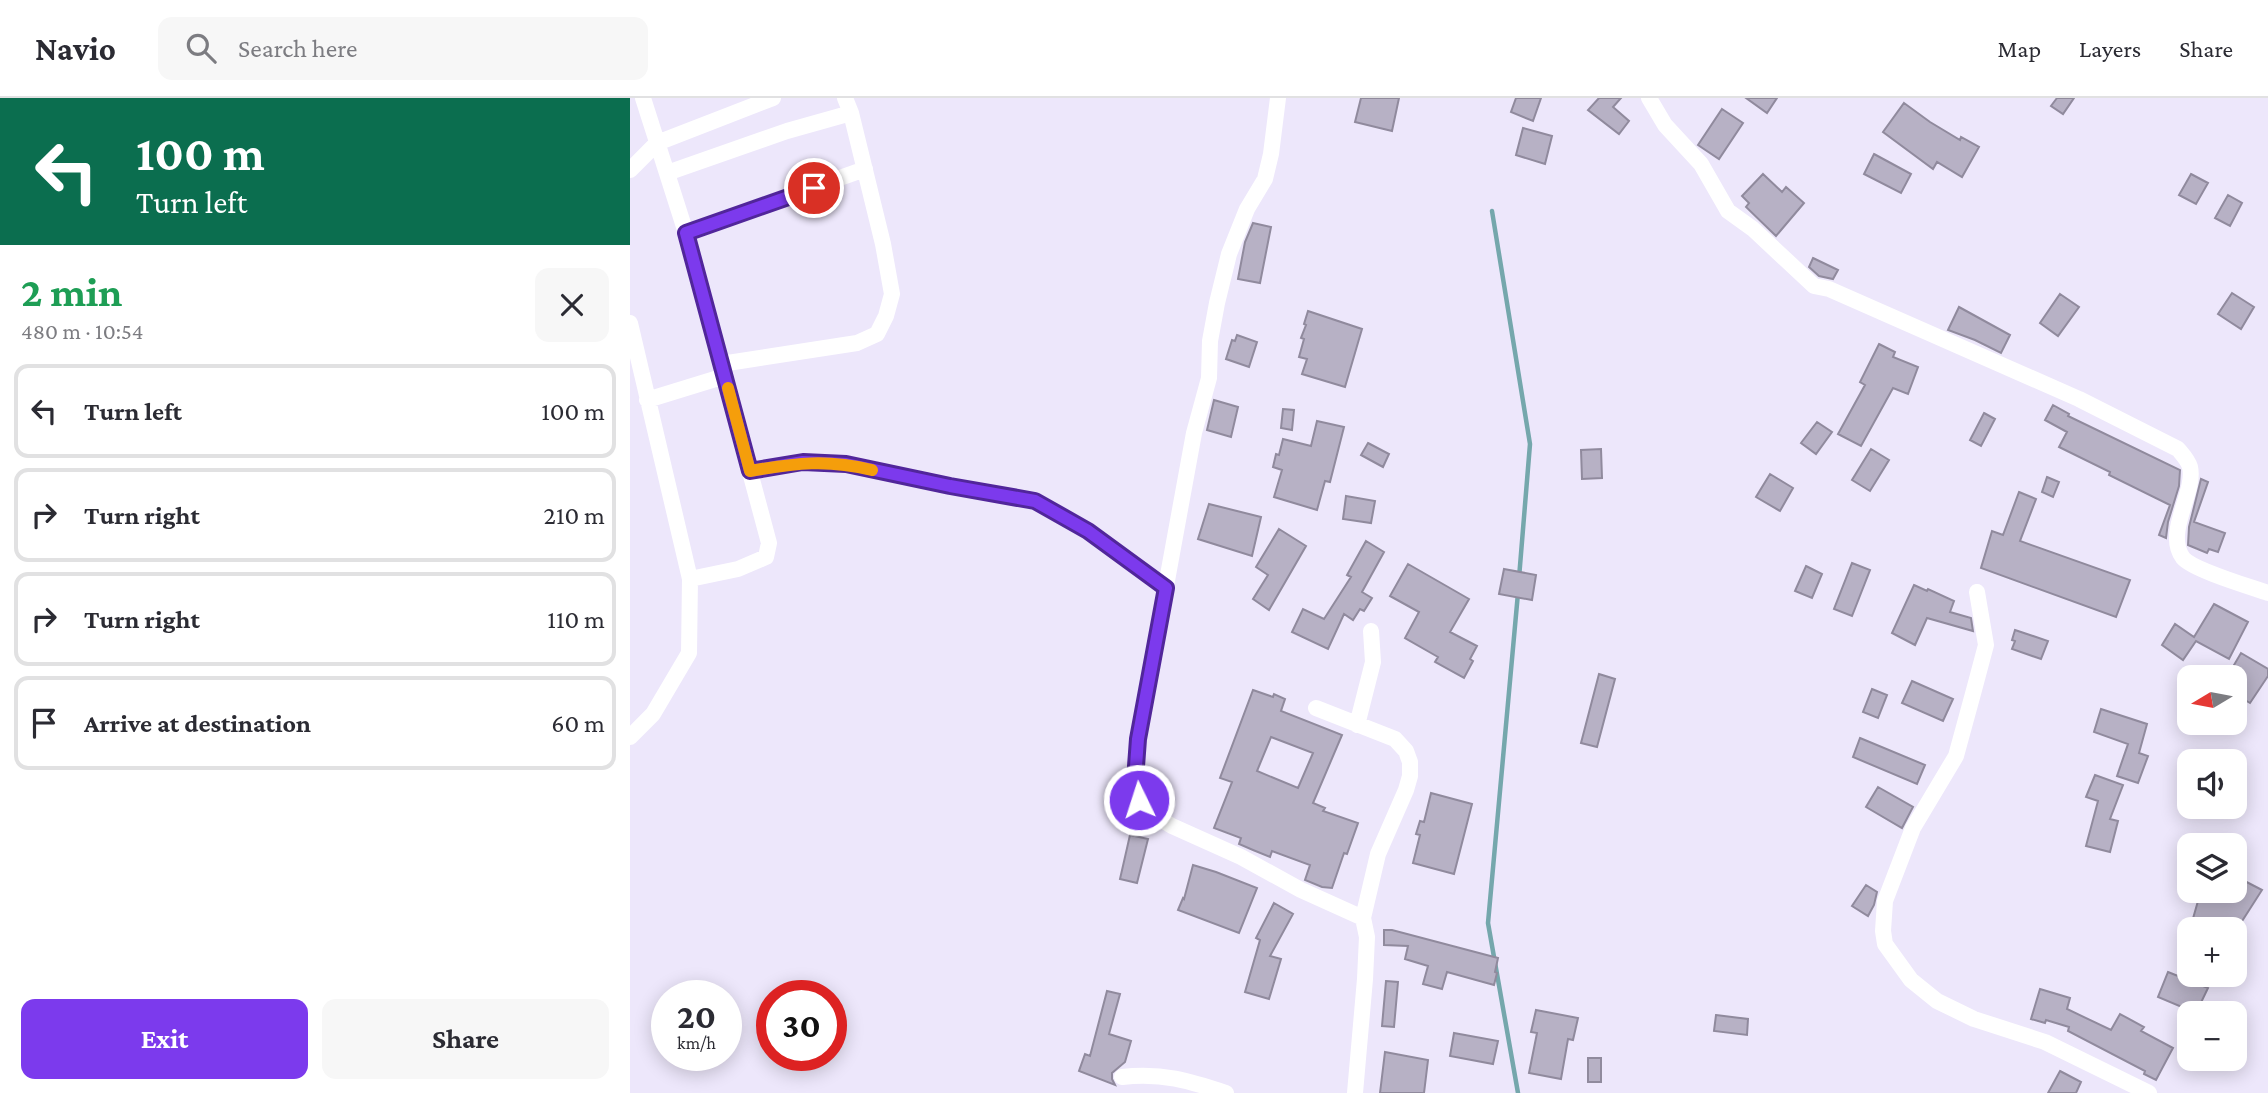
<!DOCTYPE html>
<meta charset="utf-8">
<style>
:root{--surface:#fff;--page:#f7f7f7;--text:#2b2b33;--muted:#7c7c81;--line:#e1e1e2;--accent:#7c3aed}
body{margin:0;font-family:"Crimson Pro",serif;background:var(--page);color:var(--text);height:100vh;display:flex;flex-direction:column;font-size:26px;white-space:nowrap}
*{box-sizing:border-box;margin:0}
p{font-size:23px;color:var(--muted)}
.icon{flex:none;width:38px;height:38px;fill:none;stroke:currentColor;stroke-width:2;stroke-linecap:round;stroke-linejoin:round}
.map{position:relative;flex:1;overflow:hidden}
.side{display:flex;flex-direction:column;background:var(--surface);width:630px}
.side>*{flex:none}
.banner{background:#0b6e4f;color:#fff;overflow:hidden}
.needle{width:46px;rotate:260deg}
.tools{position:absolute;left:1547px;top:567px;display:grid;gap:14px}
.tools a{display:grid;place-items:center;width:70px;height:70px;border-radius:14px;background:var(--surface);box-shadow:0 4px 18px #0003;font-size:35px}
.speed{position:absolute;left:21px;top:882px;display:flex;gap:14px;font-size:35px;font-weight:700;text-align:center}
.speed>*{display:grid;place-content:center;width:91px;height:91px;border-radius:50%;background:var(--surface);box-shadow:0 4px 18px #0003;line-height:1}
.speed small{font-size:18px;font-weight:400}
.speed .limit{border:10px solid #d22;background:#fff;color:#111}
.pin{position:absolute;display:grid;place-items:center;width:60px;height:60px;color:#fff;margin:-30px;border:4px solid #fff;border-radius:50%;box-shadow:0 2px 7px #0007}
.me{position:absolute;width:77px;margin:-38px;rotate:356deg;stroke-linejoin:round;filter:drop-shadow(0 0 5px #0008)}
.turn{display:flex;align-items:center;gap:24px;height:147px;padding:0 21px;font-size:32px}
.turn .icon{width:91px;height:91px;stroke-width:2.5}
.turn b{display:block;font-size:49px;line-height:60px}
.round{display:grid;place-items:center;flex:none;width:74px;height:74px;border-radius:14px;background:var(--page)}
.headline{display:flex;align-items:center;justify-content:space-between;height:119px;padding:0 21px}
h1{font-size:42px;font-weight:700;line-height:52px;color:#1e9e55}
.button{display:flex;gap:14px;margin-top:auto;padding:14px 21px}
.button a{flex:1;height:80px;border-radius:14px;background:var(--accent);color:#fff;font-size:28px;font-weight:700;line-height:80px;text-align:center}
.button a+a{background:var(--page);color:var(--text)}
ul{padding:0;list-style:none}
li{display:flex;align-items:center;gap:21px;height:94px;margin:0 14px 10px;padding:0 7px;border:4px solid var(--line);border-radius:14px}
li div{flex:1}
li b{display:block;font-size:26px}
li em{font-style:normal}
header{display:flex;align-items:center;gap:42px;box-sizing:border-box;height:98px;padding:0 35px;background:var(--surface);border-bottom:2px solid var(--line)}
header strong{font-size:33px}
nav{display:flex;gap:38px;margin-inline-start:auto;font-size:24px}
.search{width:490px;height:63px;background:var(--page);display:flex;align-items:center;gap:18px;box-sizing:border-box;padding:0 24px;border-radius:14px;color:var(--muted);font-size:26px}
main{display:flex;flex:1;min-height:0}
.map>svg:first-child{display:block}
</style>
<header>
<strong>Navio</strong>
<div class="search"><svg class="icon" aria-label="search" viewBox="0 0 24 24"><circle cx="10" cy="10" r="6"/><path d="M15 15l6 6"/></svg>Search here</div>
<nav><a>Map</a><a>Layers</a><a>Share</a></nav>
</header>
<main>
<section class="side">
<div class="banner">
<div class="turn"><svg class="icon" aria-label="left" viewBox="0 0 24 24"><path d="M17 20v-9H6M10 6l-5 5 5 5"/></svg><div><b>100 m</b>Turn left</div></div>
</div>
<div class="headline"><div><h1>2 min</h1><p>480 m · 10:54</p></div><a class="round"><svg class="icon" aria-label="close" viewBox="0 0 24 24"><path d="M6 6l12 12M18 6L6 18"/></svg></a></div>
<ul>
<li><svg class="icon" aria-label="left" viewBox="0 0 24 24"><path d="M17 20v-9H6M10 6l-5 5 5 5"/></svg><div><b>Turn left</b></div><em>100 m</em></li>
<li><svg class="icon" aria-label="right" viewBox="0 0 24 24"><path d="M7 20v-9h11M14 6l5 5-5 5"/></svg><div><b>Turn right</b></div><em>210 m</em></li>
<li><svg class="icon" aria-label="right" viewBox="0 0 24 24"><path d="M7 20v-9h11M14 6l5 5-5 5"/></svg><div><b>Turn right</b></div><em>110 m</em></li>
<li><svg class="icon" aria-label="arrive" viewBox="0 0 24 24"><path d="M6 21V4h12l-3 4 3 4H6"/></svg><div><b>Arrive at destination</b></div><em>60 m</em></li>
</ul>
<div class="button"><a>Exit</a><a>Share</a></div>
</section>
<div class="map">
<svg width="1638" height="995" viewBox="0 0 1638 995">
<rect width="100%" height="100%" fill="#ede7fb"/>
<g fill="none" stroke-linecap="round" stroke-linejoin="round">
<path stroke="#75a7ac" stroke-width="4.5" d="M862,113L900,346L889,480
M888,495L858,825L888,995"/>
</g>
<path fill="#b7b1c5" stroke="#908a9d" stroke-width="2" fill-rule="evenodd" d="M731,0H769L762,33L725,24Z
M886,0H911L903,23L881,14Z
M969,0H991L983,9L999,23L989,36L958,12Z
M1116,0H1147L1137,15Z
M1427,0H1444L1433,16L1421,8Z
M1274,5L1300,24L1330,42L1331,39L1349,49L1332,79L1307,64L1303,71L1253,34Z
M1092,11L1113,25L1089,61L1068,47Z
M893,30L922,38L915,66L886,57Z
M1244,56L1281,76L1271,95L1234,76Z
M1133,76L1152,94L1156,89L1174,105L1146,138L1116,109L1119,105L1112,98Z
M1561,76L1578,85L1566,106L1549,97Z
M1598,97L1612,105L1600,128L1585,120Z
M623,125L641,129L630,185L608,181L615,144Z
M1183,160L1208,172L1203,181L1189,178L1179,169Z
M1602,195L1624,209L1611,231L1588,216Z
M1430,196L1449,209L1428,238L1410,225Z
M1329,209L1380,237L1371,255L1345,242L1318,232Z
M678,213L732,231L715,289L672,276L677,261L669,259L674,241L671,240L676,227L674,226Z
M607,237L627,244L619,269L596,261L602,242L605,243Z
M1249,246L1265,254L1263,259L1288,269L1278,296L1263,290L1231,348L1208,336L1235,287L1230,284Z
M584,302L608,309L601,339L577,332Z
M1423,307L1439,316L1438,318L1550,372L1549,388L1538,424L1536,440L1529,437L1540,407L1479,377L1480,374L1429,349L1437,334L1415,322Z
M653,311L664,312L662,332L651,330Z
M1354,315L1365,321L1351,348L1340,342Z
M687,323L714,329L700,384L695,383L687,412L644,399L652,372L643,369L646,356L649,357L653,341L681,348Z
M1187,324L1202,334L1186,356L1171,345Z
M738,345L759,356L753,369L731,357Z
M971,351L972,380L952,381L951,352Z
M1241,351L1259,362L1240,393L1222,382Z
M1140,376L1163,390L1150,413L1126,399Z
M1417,379L1429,384L1423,399L1412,394Z
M1571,381L1578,384L1564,424L1595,435L1588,454L1579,451L1577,455L1558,447L1559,429Z
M1389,394L1406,401L1390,443L1500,482L1486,519L1351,470L1362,433L1373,437Z
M716,398L745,403L741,425L713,421Z
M579,406L631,419L622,458L568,441Z
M649,431L676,448L639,512L623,501L638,477L626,469Z
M736,443L754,454L732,494L742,500L734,513L730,511L723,522L714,516L698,551L662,534L673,511L694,521L721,479L717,477Z
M1222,465L1240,472L1222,518L1204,511Z
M778,466L839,501L820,534L847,548L840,561L843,563L834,580L805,564L808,559L775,540L789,514L760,498Z
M1176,468L1192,476L1182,500L1165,493Z
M874,471L906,477L902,502L869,496Z
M1284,487L1297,493L1298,491L1324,503L1320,514L1341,520L1343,533L1297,520L1285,547L1262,535Z
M1584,506L1618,524L1599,561L1566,543L1553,562L1532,547L1545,526L1564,539Z
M1385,532L1418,543L1411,561L1382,551L1385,543L1382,542Z
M1611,555L1638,571V578L1620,605L1605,596V579H1597Z
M969,576L985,581L967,649L951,645Z
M1282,583L1323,601L1313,623L1272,605Z
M1242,591L1257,597L1248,620L1233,614Z
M623,592L643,599L644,596L655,601L651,613L712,637L683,705L695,710L693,713L728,725L717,756L714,755L702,790L692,789L675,782L680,767L642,753L640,759L623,752L609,746L611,740L584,730L602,684L590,680ZM641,639L683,655L668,690L627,673Z
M1471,611L1517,626L1509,655L1518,658L1508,685L1487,678L1498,646L1464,634Z
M1230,640L1295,667L1287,686L1223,659Z
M1465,677L1493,687L1480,721L1488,723L1480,754L1456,748L1468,703L1456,699Z
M1248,689L1283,709L1272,730L1236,709Z
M801,695L842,706L824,776L783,765L790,737L786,736L790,723L794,724Z
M500,737L518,741L507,785L490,781Z
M563,767L586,774L627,790L609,835L548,812L553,800L554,801Z
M1605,778L1632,792L1607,831H1560L1568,803L1552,793H1605Z
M1236,787L1247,794L1244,807L1238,818L1222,808Z
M644,805L663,816L640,858L651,861L639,901L615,894L630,842L626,840Z
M754,832H762L868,860L865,874L867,875L864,887L817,874L812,891L793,886L798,868L775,861L778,848L754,847Z
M1538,874L1578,890L1566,915L1528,899Z
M756,883L768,884L764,929L752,928Z
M1410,891L1440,900L1437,911L1481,932L1490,916L1514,929L1511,933L1543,950L1526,982L1514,976L1515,973L1438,933L1439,929L1416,922L1415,925L1401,921Z
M477,893L490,896L479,936L501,943L495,964L482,975V981L485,987L449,973L455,956L460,958Z
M906,912L948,920L943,942L938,941L931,981L899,975L907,935L901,934Z
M1086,917L1118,921L1117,937L1084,933Z
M824,935L868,943L863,966L820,958Z
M755,954L798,962L794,995H750Z
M958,960H971V984H958Z
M1430,973L1451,984L1446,995H1418Z"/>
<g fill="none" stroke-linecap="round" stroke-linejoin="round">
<path stroke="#fff" stroke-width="16" d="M13,0L56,135L139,445L136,459L108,471L60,481
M648,0L641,56L635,81L617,111L599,156L587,205L580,243L579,280L564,335L508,641L505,682L509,702L514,711L542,728L611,759L671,792L733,820
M1019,0L1035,27L1071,66L1098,113L1123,131L1184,188L1199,191L1449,301L1548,351C1553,357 1558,362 1560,369C1566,394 1534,435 1553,460C1563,472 1621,489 1638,495
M0,72L27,45L143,0
M37,75L157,33L221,15
M56,135L235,71
M0,225L60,481L59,555L23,616L0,639
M91,266L227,245L247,236L256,218L262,196L253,146L221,15L215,0
M17,302L95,278
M120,373L173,364L216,366L320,388L406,403L459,433L536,490
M1347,494L1356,547L1344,592L1326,658L1283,730L1255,803L1253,833L1255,846L1281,882L1307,903L1344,921L1415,944L1519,995
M686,610L765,641L776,653L780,664V678L776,692L748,756L733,820L737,839L735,881L725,995
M727,627L743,564L741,533
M492,979C531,974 560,983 596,995"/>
</g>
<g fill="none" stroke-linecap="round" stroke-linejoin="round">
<defs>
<path id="route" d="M184,90L56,135L120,373L173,364L216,366L320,388L405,403L458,433L536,490L508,641L505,682L509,702"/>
</defs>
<use href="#route" stroke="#51269a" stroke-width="18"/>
<use href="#route" stroke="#7c3aed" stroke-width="12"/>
<path stroke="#f59e0b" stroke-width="12" d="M98,290L120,373C166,365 197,361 242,372"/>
</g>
</svg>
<div class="tools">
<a><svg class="needle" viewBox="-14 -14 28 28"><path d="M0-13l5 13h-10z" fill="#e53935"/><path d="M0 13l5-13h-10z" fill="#7c7c81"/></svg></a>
<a><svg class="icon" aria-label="sound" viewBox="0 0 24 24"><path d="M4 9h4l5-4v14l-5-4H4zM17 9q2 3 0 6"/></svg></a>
<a><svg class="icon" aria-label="layers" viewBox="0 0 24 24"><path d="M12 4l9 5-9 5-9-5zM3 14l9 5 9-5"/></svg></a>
<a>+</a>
<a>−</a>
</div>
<div class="speed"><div>20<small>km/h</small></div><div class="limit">30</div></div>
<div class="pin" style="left:184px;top:90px;background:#d93025"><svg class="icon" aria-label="arrive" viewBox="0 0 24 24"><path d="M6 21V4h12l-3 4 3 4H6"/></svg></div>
<svg class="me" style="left:509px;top:702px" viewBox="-20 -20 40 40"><circle r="17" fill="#7c3aed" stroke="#fff" stroke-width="3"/><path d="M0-11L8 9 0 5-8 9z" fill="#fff"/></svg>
</div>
</main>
